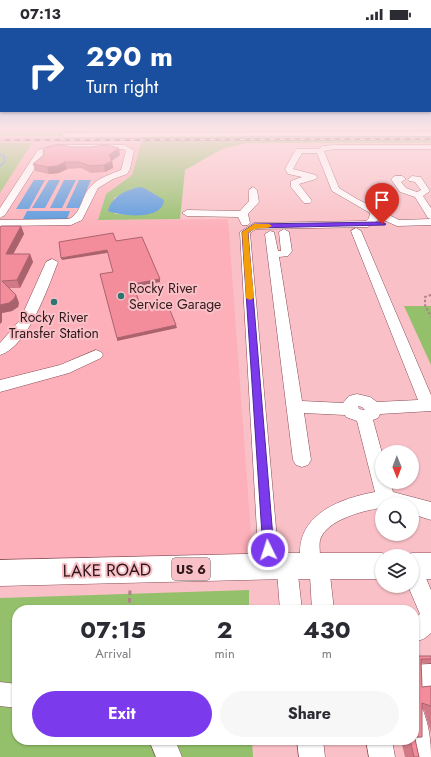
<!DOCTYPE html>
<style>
:root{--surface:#fff;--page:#f7f7f7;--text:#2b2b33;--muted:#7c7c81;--accent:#7c3aed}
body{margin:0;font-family:Jost,sans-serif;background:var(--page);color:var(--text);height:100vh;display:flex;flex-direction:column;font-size:15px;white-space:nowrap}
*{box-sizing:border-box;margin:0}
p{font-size:13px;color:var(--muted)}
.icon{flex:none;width:22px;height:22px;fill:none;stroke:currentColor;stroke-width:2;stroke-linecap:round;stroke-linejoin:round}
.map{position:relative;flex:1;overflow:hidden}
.side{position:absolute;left:12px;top:577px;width:407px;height:140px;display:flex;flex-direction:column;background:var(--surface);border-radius:16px;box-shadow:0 1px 3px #0004}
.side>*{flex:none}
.top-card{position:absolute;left:0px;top:0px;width:431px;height:84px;box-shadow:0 1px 3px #0004;background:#1a4fa0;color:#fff;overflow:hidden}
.needle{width:26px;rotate:179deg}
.buttons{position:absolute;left:375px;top:417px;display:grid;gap:8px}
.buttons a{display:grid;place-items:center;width:44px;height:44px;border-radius:50%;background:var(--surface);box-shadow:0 1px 3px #0004;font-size:20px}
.pin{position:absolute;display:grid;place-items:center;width:34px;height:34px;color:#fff;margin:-41px -17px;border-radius:50% 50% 50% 0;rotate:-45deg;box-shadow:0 0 4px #0007}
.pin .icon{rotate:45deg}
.me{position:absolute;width:44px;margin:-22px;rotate:356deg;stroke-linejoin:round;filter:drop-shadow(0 0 3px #0008)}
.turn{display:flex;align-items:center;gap:14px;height:84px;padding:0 20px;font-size:18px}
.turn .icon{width:52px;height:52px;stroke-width:2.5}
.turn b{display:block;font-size:28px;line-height:34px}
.eta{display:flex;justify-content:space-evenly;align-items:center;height:68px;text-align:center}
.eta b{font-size:24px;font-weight:700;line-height:28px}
.button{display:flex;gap:8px;margin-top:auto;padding:8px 20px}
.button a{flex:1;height:46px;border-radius:24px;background:var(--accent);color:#fff;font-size:16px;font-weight:700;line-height:46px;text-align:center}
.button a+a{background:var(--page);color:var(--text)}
.status{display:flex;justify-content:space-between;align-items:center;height:28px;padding:0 20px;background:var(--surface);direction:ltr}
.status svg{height:11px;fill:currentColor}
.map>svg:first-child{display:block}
</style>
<div class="status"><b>07:13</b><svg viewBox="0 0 49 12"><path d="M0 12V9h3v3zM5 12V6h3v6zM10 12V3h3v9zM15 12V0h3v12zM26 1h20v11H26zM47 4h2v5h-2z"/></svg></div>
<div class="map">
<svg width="431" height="729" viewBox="0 0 431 729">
<rect width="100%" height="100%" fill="#f9c1c7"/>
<path fill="#fdb0b9" d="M32,115H142L132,147L106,166L98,192L228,191L253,534L0,538V165Z"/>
<path fill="#94c06b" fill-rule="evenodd" d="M0,100H154V101L431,100V115H246L222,121L185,142L180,191L98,192L106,166L132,147L143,108H0ZM134,160L146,187L115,186L114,170Z
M0,115H32L0,165Z
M404,278H431V337Z
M249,562V582H17V712H252L253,729H0V570Z"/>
<path fill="#5698dd" d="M34,152H45L29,181H16Z
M49,152H60L45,180H32Z
M64,152H76L62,180H50Z
M79,152H91L79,180H66Z
M140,159L144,160L164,172C163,193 121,188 108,183C111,169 127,161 140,159Z
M27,183H70L67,191H23Z"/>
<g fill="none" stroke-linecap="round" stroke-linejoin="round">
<path stroke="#5698dd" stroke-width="1.5" d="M0,127L4,128L5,134L0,138"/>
<defs>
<path id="minor" d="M431,104V108L65,109L61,107L65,105Z
M56,117H124L134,122L130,141L127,146L113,151L98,160L82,192L71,197L0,198V192L69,191C82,185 81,168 91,158C98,150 111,146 121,142L126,123L123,121H57L44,126L5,187L0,190V180L38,122Z
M334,117H431V121H334L324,123L339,160L357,171L399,192L431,191V197L397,198L379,190L377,193L368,199L256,201L250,205L279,534L280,531L287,528L294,531L297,538L302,582H280L277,543L276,546L269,549L262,546L259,539L240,204L254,195L366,193L369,190L370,185L332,163L317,125H302L293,141L316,147L317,149L316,151L299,156L312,173L310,175H304L291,159V153L302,149L288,146L285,141L296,121H318L323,118Z
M402,148L406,151L401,154L406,160L417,164L421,162L415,154L409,153L408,151L412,148L421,149L422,151L430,163L423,168L431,180V191L428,190L415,169L400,164L391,151L395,148Z
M253,159L257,162L259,174L248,186L250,195L248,197H242L238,189L187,188L182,185L187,182L240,183L249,173V162Z
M356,200L361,203L431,367V383L380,386L378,390L373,392L382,425V454H390L393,464L431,474V492L412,486V476H382V480C364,482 326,492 320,512C319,517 320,523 320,528L326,531L329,538L334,582H312L310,548L303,545C300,538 300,532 300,524C300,485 342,470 375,464L357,393L346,389L345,387L304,385L311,432L308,437L302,439L296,437L293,432L265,206L270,203L274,204L278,223H281L279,204L284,201L289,204L292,223L288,228L279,229L302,373L343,375L349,368L357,366L370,369L377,374L418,372L351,203ZM358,378L362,379L365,382L359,381Z
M52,231L58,234C48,259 28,319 0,327V315L20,292L46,234Z
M96,322L101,324L103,327L101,330L69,345L0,364V352L60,337Z
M412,531L419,534L431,562V605C426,610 421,613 414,613V591L420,586L408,558H412Z
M431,636V660L414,661V637Z
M0,654L17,656V680L0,678Z
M414,679L423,682C429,698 431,712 431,729H411L407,712H414Z
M149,712H175L182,729H156Z
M297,712H323L325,729H299Z
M366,712H392L395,729H369Z"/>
<path id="major" d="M287,525H382L389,528H382V551H287L0,558V532Z
M412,525H431V551H412V528H405Z"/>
</defs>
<use href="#minor" stroke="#884d55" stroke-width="1"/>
<use href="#major" stroke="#884d55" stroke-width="1"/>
<path stroke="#af8388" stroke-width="2" stroke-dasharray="2.5 2" stroke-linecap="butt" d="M431,267L425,269V277L431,289"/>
<path stroke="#af8388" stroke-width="3" stroke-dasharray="4.5 3" stroke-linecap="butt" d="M129,582L130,562"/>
<use href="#minor" fill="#fff" fill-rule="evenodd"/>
<use href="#major" fill="#fff" fill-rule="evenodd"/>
<defs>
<path id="rail" d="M0,112L431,111"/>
</defs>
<use href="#rail" stroke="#472a2e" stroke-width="2.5"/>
<use href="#rail" stroke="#f9c1c7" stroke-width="1.5" stroke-dasharray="5" stroke-linecap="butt"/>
</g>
<path fill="#d17986" d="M71,119H91L120,127L112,133L113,140L105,144L91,145L81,140L67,141L59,145L49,146L35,143L33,136L44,127L43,122Z
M21,198L24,206L13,226H30L33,234L20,260H9L16,267L19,275L18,279L12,283L2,285V294L0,199Z
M414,628H431V635H421L422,659L431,658V710V705L424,682L422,681V709L415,710V711L419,729H405L401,712H414Z"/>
<path fill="#aa636d" d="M119,120L120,127L111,133L109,127Z
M112,133L113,140L105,144L104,137Z
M65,134L67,141L59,145L49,146L47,139Z
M21,198L24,206L9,234L6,226Z
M107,222V225L62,232L61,230Z
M30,226L33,234L20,260L17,252Z
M160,251V254L134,259L133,256Z
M16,267L19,275L18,279L12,283L2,285V294L0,296V277Z
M176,297L177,300L117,313V310Z"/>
<path fill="#f38d9c" stroke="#aa636d" d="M54,117H63L71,119H91L106,117L119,120L109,127L112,133L104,137L90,138L79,134H65L57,138L47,139L33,136L44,127L43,122Z
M1,198H21L6,226H30L17,252L2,253L16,267L14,271L9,275L0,277V199Z
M113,205L116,213L142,209L160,251L133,256L141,280L167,275L176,297L117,310L100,246L113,244L107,222L61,230L59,214Z
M414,628H431V631H421L422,659L431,658V678L422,675V709H416L415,711L419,729H414L410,712H414Z"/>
<linearGradient id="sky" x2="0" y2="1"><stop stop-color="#6da9e4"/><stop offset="0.5" stop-color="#fce3e6"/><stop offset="1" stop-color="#fce3e6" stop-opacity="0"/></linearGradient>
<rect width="431" height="202" fill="url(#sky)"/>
<path fill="#7c3aed" stroke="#51269a" d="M382,194L386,196L385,197L255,200L248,205L274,522L273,527L268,528L264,527L263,522L242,204L254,196Z"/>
<path fill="#f59e0b" d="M254,196H269L272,198C264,203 258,197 248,205L254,270L250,272L246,270L242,204Z"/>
<g fill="#2c7572" stroke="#f9c1c7" stroke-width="1.5">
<circle cx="121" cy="268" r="4"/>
<circle cx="54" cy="274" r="4"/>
</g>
<g text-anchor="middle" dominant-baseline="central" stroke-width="4" stroke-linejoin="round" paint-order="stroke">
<rect fill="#f9c1c7" stroke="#6d4b4f" stroke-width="1" x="172" y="530" width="38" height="22" rx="3"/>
<g font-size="13" font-weight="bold" fill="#31181b">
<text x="191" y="541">US 6</text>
</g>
<g font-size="14" fill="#31181b" stroke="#f9c1c7" text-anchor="start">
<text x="129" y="260">Rocky River<tspan x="129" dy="16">Service Garage</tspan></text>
<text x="54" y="289" text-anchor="middle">Rocky River<tspan x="54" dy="16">Transfer Station</tspan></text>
</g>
<g font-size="17" fill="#31181b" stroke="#f9c1c7">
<text transform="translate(107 542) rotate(-1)">LAKE ROAD</text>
</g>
</g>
</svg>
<div class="buttons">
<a><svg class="needle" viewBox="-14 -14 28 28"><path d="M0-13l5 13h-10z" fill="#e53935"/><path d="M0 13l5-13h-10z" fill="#7c7c81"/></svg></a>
<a><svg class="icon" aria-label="search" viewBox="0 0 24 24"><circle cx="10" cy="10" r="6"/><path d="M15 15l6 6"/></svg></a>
<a><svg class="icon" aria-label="layers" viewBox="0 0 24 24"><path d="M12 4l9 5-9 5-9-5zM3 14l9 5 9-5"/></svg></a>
</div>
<div class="pin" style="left:382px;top:196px;background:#d93025"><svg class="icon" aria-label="arrive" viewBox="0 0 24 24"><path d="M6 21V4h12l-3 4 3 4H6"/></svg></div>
<svg class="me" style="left:268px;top:522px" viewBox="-20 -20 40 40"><circle r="17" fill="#7c3aed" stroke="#fff" stroke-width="3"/><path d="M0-11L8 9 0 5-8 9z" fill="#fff"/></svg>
<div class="top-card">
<div class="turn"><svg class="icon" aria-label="right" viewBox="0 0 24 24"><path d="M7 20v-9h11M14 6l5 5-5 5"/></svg><div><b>290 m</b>Turn right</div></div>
</div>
<section class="side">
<div class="eta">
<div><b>07:15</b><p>Arrival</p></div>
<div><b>2</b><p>min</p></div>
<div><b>430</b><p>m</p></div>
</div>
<div class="button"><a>Exit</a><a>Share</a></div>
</section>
</div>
